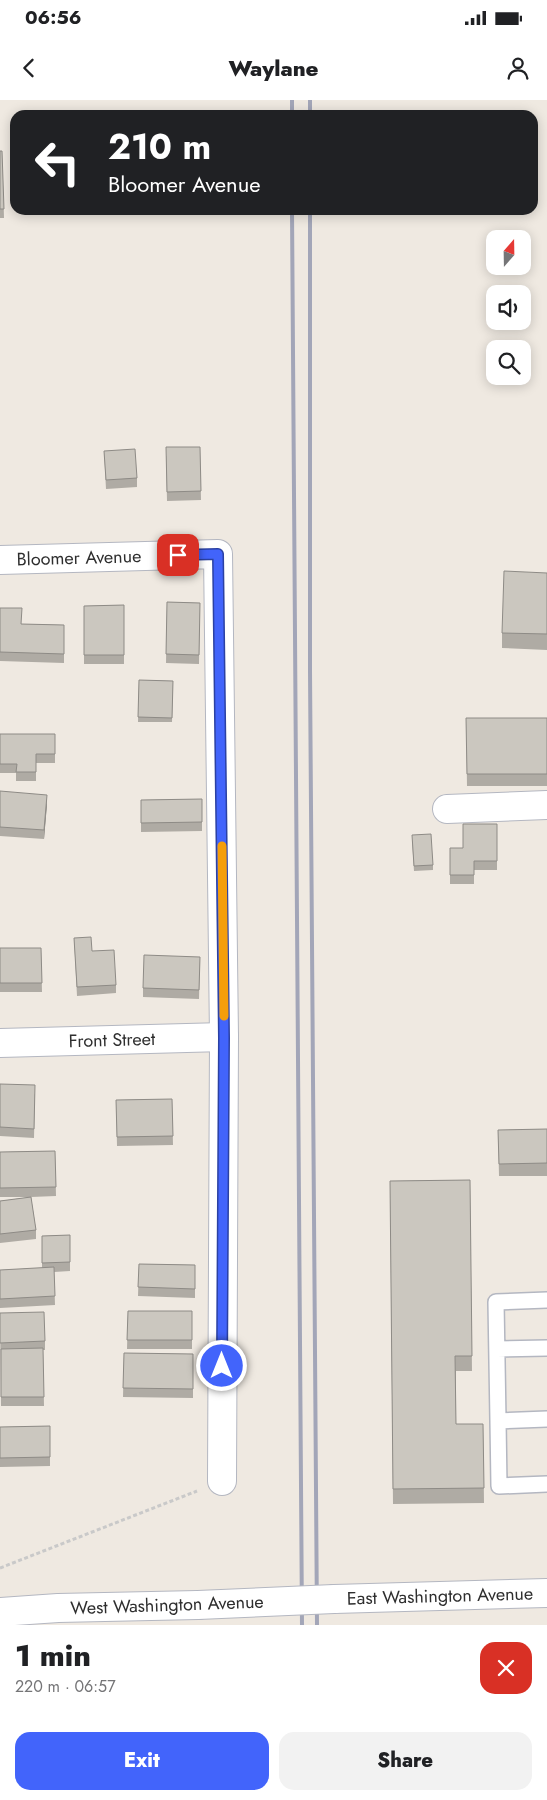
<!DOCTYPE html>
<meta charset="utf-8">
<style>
:root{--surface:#fff;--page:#f2f2f2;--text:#202124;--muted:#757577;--accent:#4264fb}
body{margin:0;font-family:Jost,sans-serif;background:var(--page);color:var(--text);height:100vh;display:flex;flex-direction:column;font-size:19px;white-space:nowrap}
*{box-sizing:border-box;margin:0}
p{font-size:16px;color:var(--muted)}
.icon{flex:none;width:28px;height:28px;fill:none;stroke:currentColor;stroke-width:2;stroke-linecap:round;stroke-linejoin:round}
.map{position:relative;height:1525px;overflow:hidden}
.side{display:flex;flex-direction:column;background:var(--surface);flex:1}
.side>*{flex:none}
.hud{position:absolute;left:10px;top:10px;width:528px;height:105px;border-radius:15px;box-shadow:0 2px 12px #0003;background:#202124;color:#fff;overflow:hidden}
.needle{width:32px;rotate:20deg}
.controls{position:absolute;left:486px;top:130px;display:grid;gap:10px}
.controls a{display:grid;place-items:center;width:45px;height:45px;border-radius:10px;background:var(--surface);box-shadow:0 2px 12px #0003;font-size:25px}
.pin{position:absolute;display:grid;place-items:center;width:42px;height:42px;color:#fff;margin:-21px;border-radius:10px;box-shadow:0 2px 8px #0006}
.me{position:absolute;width:55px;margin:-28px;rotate:0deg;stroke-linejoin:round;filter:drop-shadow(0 0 4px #0008)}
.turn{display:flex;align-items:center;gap:18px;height:105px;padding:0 15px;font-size:22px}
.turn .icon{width:65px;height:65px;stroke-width:2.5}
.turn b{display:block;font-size:35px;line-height:42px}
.round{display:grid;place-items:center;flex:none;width:52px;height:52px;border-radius:15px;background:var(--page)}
.headline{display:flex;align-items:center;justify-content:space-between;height:85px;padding:0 15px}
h1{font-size:30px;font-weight:800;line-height:38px}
.action{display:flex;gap:10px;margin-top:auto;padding:10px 15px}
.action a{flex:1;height:58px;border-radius:15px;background:var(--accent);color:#fff;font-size:20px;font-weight:800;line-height:58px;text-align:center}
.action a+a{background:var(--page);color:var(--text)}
.status{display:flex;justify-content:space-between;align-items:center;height:35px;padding:0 25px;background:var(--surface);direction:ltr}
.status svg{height:14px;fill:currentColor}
header{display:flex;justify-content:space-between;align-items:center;height:65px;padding:0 15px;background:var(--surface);font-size:22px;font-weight:800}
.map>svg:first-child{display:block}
</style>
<div class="status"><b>06:56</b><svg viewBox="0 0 49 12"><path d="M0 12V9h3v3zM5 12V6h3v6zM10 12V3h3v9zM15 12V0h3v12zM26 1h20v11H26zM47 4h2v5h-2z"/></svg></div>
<header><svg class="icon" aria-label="back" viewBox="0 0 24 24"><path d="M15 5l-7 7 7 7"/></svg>Waylane<svg class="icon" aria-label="person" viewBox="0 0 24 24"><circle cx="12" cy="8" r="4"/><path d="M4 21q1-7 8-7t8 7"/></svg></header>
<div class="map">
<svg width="547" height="1525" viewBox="0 0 547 1525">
<rect width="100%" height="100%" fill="#efe9e1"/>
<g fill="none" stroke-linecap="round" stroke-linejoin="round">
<defs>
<path id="lane" d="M547,1200L496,1202L498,1321L547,1319
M497,1249L547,1248
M498,1321L499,1386L547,1384"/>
<g id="street">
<path id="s1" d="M0,460L218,454L224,937L222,1381"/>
<path d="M447,709L547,705"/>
<path id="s2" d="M0,943L224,937"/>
</g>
<g id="secondary">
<path id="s3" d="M334,1499L547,1493"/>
<path d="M0,1512L58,1508L198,1505"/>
</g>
</defs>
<use href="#lane" stroke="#b4b7c1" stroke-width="18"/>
<use href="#street" stroke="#b4b7c1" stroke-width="30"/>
<use href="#secondary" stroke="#b4b7c1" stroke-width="30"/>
<path stroke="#c9c9c9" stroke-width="3" stroke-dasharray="4 2.5" stroke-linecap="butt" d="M0,1468L197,1391"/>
<use href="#lane" stroke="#fff" stroke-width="15"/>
<use href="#street" stroke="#fff" stroke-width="28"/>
<use href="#secondary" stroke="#fff" stroke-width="28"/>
<path stroke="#a3a6b8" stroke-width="4" d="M292,0V15
M310,0V15
M292,110L302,1525
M310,110V571L317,1525"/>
<defs>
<path id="secondary-bridge" d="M198,1505L334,1499"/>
</defs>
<use href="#secondary-bridge" stroke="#b4b7c1" stroke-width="30" stroke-linecap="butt"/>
<use href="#secondary-bridge" stroke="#fff" stroke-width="28"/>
</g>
<path fill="#afaba4" d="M0,51H2L4,118H0Z
M200,347L201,400L167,401L166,356Z
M104,351L137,378V387L106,389Z
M547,473V550L502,548V533Z
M167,502L200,503L199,564L166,563Z
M124,505V564H84V506Z
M0,508L21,524L64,525V563L0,561Z
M139,580L173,581L172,622H138Z
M466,618H547V686H467Z
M0,634H55V663H36V681H16V673H0Z
M0,691L47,704L44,739L0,736Z
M202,699V731L141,732V700Z
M497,724V770H474V784H450V748H463Z
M412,740L433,765V770L414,771Z
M74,838L92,851L116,885V893L77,896Z
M0,848H41L42,892H0Z
M200,857L199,899L143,897V888Z
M0,984L35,994L34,1038L0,1036Z
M172,999L173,1045L117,1046L116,1000Z
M547,1029V1076H499L498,1030Z
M55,1051L56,1096L31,1097L36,1130V1139L0,1143V1101L30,1097H0V1052Z
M470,1080L472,1271H456V1324H483L484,1403L393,1404L390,1081Z
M70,1135V1171L54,1172L55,1205L0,1208V1170L42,1168V1136Z
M139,1164L195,1165V1198L138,1196Z
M128,1211H192V1249H127Z
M0,1213L45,1241V1250H43L44,1306H1Z
M124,1253L193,1254V1298L123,1297Z
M50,1326V1366L0,1367V1327Z"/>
<path fill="#8e8b86" d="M47,695V704L44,739V730Z"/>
<path fill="#cbc7bf" stroke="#8e8b86" d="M0,51H2L4,109H0Z
M166,347H200L201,391L167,392Z
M135,349L137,378L106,380L104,351Z
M504,471L547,473V534L502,533Z
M167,502L200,503L199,555L166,554Z
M124,505V555H84V506Z
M0,508H22L21,524L64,525V554L0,552Z
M139,580L173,581L172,618L138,617Z
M466,618H547V674H467Z
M0,634H55V654H36V672H16L17,664H0Z
M0,691L47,695L44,730L0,727Z
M202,699V722L141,723V700Z
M463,724H497V761H474V775H450V748H463Z
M431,734L433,765L414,766L412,735Z
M91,837L92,851L114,850L116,885L77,887L74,838Z
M0,848H41L42,883H0Z
M144,855L200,857L199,890L143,888Z
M0,984L35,985L34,1029L0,1027Z
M172,999L173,1036L117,1037L116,1000Z
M547,1029V1063L499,1064L498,1030Z
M55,1051L56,1087L0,1088V1052Z
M470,1080L472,1256H455L456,1324H483L484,1388L393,1389L390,1081Z
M31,1097L36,1130L0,1134V1101Z
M70,1135V1162L42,1163V1136Z
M139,1164L195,1165V1189L138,1187Z
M54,1167L55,1196L0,1199V1170Z
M128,1211H192V1240H127Z
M44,1212L45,1241L0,1243V1213Z
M43,1248L44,1297H1V1249Z
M124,1253L193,1254V1289L123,1288Z
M50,1326V1357L0,1358V1327Z"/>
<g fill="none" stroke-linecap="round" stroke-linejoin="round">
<defs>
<path id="route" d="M178,455L218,454L224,938L222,1266"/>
</defs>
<use href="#route" stroke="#2b41a3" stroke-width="12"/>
<use href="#route" stroke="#4264fb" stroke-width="9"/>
<path stroke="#f59e0b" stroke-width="9" d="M222,746L224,916"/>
</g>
<g text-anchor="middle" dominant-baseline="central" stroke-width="4" stroke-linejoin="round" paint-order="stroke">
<g font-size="18" fill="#2e2e2e" stroke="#fff">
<text stroke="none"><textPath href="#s1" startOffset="79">Bloomer Avenue</textPath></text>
<text stroke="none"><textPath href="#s2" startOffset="112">Front Street</textPath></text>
<text stroke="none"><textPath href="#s3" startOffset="106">East Washington Avenue</textPath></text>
<text transform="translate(167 1505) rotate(-2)">West Washington Avenue</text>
</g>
</g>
</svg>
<div class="controls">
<a><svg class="needle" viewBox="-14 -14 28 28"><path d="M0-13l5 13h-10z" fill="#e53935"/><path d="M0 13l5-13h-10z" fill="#757577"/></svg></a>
<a><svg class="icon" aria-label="sound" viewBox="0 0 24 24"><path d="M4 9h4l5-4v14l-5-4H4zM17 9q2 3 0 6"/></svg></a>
<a><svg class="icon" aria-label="search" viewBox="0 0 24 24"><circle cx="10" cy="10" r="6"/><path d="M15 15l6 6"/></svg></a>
</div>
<div class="pin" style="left:178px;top:455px;background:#d93025"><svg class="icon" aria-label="arrive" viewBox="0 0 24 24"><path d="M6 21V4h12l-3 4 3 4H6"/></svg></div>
<svg class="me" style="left:222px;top:1266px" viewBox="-20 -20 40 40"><circle r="17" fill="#4264fb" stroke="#fff" stroke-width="3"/><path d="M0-11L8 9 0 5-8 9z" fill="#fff"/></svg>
<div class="hud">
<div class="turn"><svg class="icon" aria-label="left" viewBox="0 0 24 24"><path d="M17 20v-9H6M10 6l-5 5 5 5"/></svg><div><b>210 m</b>Bloomer Avenue</div></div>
</div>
</div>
<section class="side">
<div class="headline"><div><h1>1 min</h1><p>220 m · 06:57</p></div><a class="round" style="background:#d93025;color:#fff"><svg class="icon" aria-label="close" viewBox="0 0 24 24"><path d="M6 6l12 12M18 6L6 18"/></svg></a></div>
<div class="action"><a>Exit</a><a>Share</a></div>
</section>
